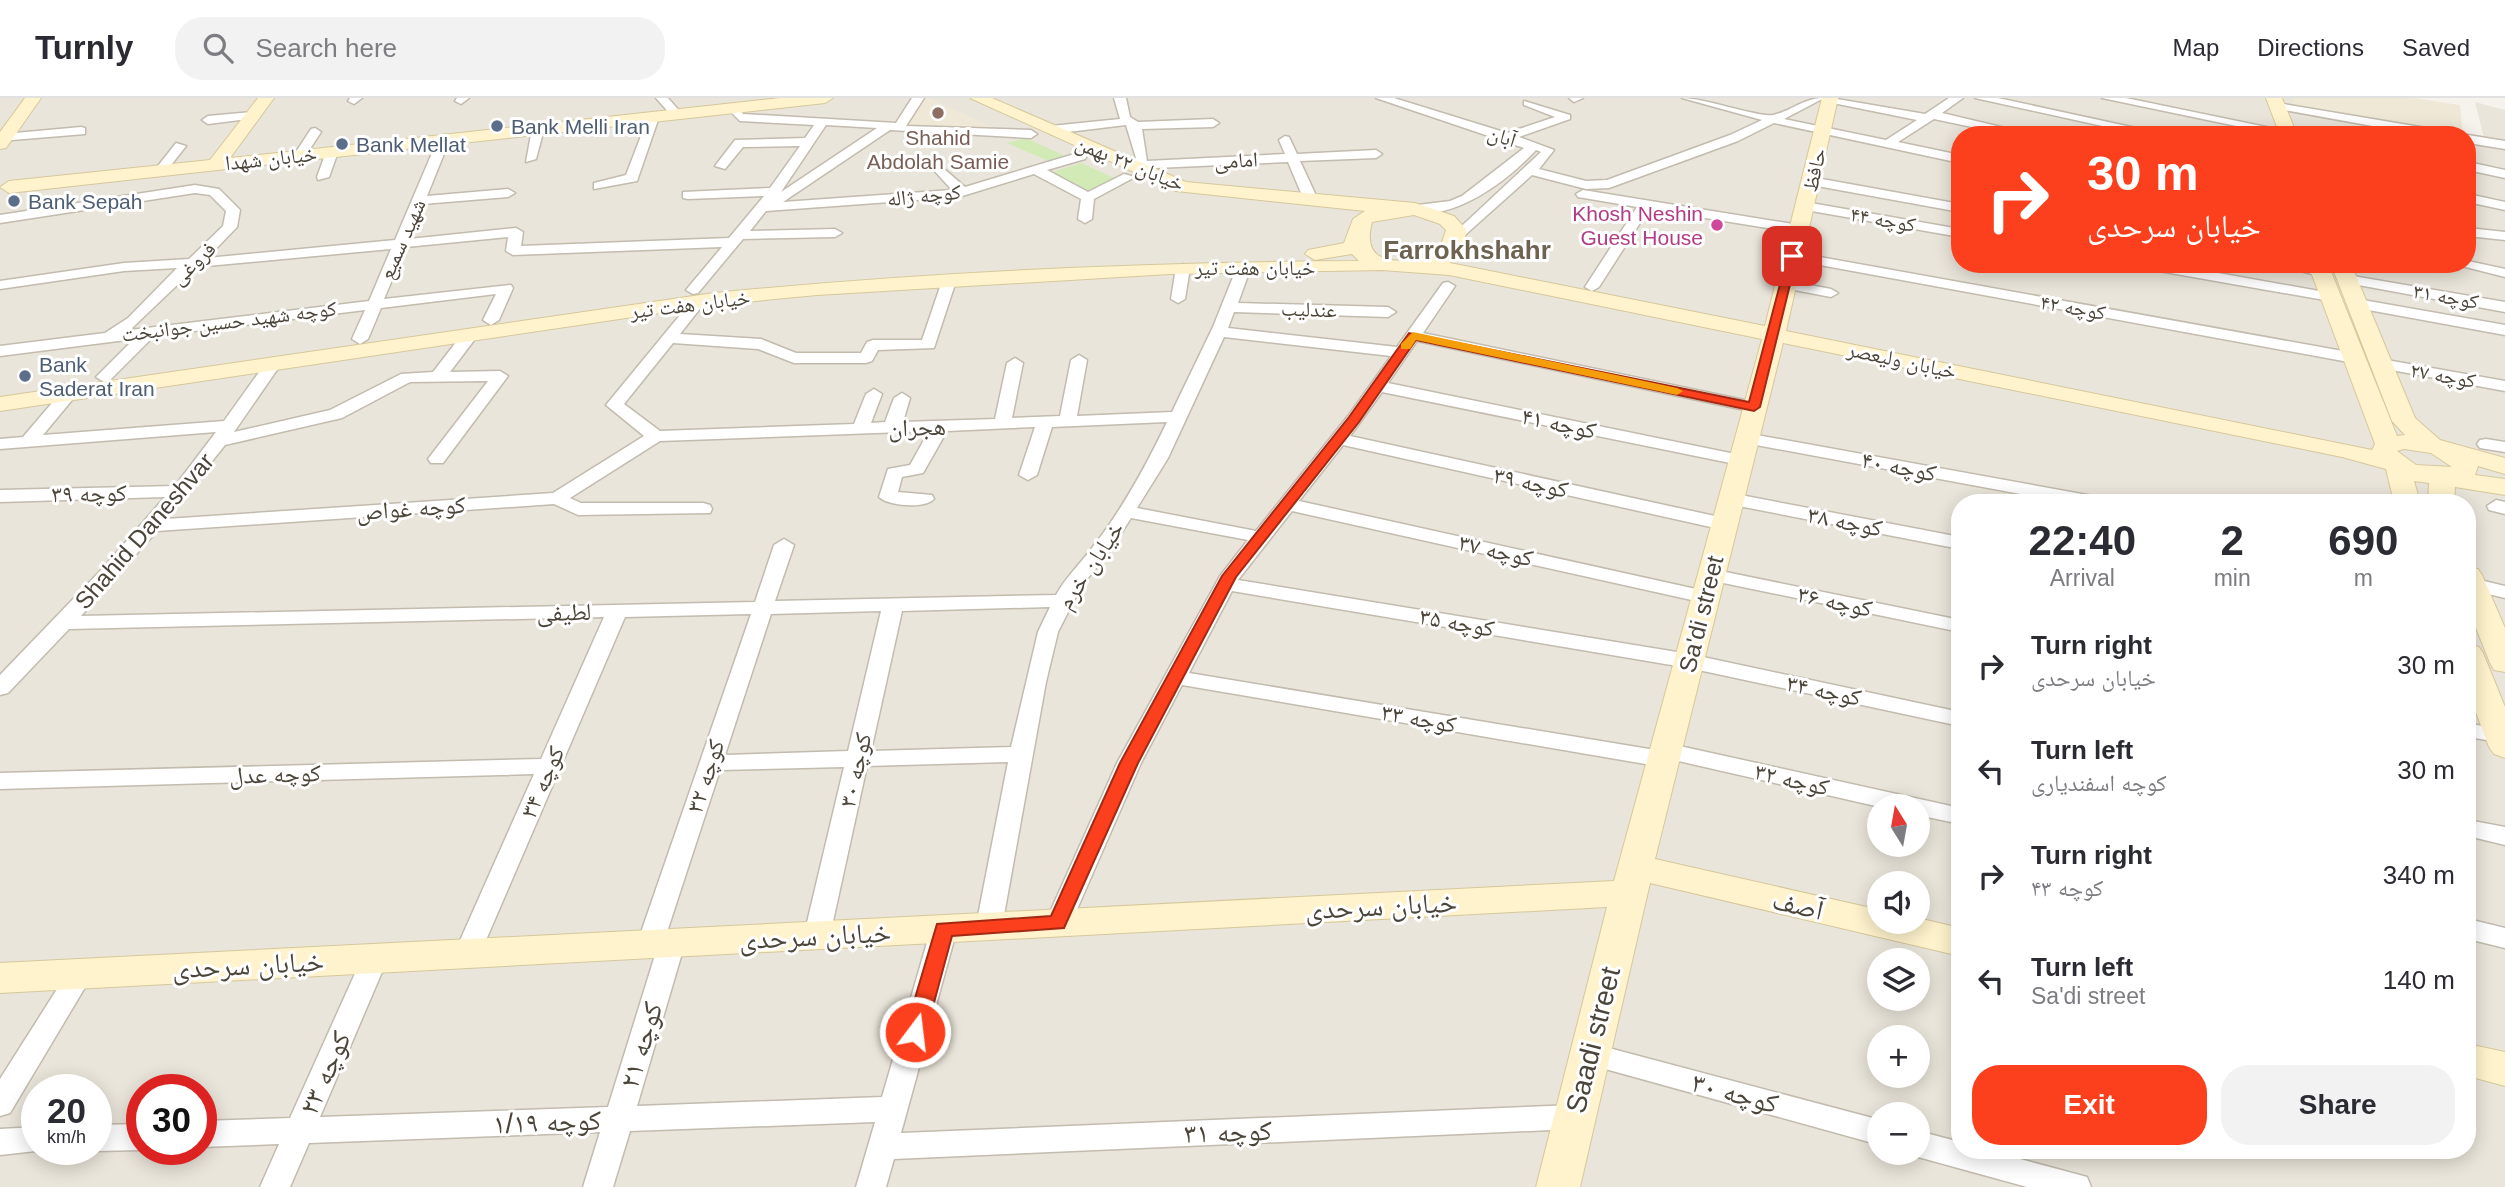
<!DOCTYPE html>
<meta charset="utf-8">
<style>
:root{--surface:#fff;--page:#f2f2f3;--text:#2b2b33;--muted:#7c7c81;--line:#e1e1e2;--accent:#fc3f1d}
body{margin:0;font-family:Helvetica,"Noto Naskh Arabic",sans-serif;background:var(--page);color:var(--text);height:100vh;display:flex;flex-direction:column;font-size:26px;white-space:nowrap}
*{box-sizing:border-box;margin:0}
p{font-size:23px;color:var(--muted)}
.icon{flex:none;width:38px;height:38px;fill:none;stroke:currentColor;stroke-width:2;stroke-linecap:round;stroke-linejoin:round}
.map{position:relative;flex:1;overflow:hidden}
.drawer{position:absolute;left:1951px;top:396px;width:525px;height:665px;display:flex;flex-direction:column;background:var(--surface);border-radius:28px;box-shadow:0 4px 18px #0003}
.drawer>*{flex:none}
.guide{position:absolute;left:1951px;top:28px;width:525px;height:147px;border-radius:28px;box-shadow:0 4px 18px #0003;background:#fc3f1d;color:#fff;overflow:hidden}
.needle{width:46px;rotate:349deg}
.controls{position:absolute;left:1867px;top:696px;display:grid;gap:14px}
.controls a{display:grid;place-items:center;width:63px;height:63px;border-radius:50%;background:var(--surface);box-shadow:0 4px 18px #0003;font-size:35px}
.speed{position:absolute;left:21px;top:976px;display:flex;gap:14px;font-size:35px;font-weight:700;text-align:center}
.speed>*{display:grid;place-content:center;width:91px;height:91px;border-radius:50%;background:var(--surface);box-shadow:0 4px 18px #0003;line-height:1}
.speed small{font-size:18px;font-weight:400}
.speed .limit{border:10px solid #d22;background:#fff;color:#111}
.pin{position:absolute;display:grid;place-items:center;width:60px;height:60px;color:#fff;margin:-30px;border-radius:14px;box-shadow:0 4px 10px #0006}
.me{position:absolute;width:77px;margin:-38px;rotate:15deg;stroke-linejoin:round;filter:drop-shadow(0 0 5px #0008)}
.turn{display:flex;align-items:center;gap:24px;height:147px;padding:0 21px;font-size:32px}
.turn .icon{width:91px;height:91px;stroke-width:2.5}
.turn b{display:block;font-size:49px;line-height:60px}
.eta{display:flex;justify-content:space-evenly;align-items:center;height:119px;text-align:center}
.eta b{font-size:42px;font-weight:700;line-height:49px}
.cta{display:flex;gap:14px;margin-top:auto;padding:14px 21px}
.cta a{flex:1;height:80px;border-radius:28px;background:var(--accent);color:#fff;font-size:28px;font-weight:700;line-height:80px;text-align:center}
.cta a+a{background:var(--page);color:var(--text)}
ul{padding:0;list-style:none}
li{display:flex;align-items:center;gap:21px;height:105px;padding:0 21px}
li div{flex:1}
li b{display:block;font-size:26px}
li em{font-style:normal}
header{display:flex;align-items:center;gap:42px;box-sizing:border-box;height:98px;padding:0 35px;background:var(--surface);border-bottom:2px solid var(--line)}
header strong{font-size:33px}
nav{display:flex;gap:38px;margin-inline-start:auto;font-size:24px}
.search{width:490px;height:63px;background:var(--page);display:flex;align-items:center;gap:18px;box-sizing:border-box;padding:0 24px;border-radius:28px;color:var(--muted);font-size:26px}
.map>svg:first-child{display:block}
</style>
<header>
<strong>Turnly</strong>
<div class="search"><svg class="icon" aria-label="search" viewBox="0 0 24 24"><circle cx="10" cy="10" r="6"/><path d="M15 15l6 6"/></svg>Search here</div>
<nav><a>Map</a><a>Directions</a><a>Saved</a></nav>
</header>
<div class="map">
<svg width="2505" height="1089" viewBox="0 0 2505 1089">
<rect width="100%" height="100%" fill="#f6f3ec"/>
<path fill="#eae5da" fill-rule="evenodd" d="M0,0H2301L2421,37H1960V166H2468V46L2486,48L2475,4L2505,12V1089H0ZM1960,404H2468V1052H1960ZM1880,709H1918V747H1880ZM1880,786H1918V824H1880ZM1880,863H1918V901H1880ZM1880,940H1918V978H1880ZM37,992H96V1052H37ZM142,992H201V1052H142ZM1880,1017H1918V1055H1880Z"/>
<path fill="#efe8d6" d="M922,0H928L1002,33L904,30Z
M2292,0H2413L2460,7L2463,37L2295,9Z"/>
<path fill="#d2eab5" d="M1026,40L1067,59L1051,64L1007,45Z
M1082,65L1118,82L1088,94L1052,74Z"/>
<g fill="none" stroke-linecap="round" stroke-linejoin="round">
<defs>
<path id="street" d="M350,0H362L354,6L348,3Z
M457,0H469L461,6L455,3Z
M656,0H668L682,16L680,18H672Z
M912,0H924L906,28L1031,32L1037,36L1031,40L890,32L783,104L952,92L930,68L936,64L965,89L1081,54L1087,58L1085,61L1047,72L1088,94L1124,76L1135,79L1094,101L1092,121L1085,125L1078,121L1081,101L1034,76L959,99L766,113L750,133L835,131L842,135L835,139L743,141L698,195L693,196L686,192L722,149L513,157L506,153L508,139L406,149L384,201L511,187L513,190L499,222L491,227L483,222L496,196L381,210L368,241L360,246L352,241L365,212L154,238L110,282L104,284L96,279L134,241L0,258V248L105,235L128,220L177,170L124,173L0,191V183L124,165L189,161L223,128L226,113L210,97L195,95L0,125V117L195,87L219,91L240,112L237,129L207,160L395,142L438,41L444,37L450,41L427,98L508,91L515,95L508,99L423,106L409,141L516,130L523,134L521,148L729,140L764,98L688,101L683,100V94L770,90L800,48L743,49L725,71L715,68L735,42L805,40L814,27L740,23L729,12V8H737L743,16L896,25ZM826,27L877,30L781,94ZM391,151L369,203L130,232L196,169Z
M1114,0H1126L1130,19L1138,24L1213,21L1219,25L1213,29L1142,31L1147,63L1285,56L1279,42L1285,38L1289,39L1297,56L1376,52L1382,56L1376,60L1300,63L1318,102L1311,106L1304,102L1288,64L1133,71L1127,67L1136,60L1126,27L1051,36L1045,32L1051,28L1120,21Z
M1376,0H1394L1507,35L1555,19L1524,7V3L1570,17V21L1519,39L1554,52L1539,71L1586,83L1607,82L1730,37L1762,22L1682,0C1705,0 1760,20 1773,17C1792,13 1803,0 1824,0L1784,21L1886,42L1917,22L1823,3L1831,0L1925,16L1949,0H1963L1942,15L2035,37H2010L1934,21L1898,44L1960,57V65L1774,25L1738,43L1609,90L1586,91L1532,77L1455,146L1450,145V139L1541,54L1536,52C1507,83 1455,123 1410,114V108L1450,103L1462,98L1524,50Z
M1569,0H1583L1574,4Z
M1975,0H1998L2168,37H2143Z
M2102,0H2126L2271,30L2265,34Z
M2277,5L2444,33L2450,37H2422L2273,10L2271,8Z
M252,14L258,18L256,20L208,26L202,22L208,18Z
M649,17L659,19L637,83L594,91V85L626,77Z
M538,27L544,31L536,61L526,64L532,31Z
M81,29L85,30V36L0,43V37L4,36Z
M315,30L321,34L306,57L296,60L294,57L311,31Z
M2468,37L2505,43V51L2468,45Z
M176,45L186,48L164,76H156L154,73Z
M332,50L338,54L329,79L318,82L317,79L326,54Z
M2468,64L2505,72V80L2468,72Z
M1811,79L1960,106V114L1806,86L1805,83Z
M1583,92L1799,127L1806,131L1799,135L1649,111L1599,189L1592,193L1585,189L1637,109L1578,99L1576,96Z
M2468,96L2505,104V112L2468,104Z
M1805,104L1960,131V139L1800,111V105Z
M2468,130L2505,134V142L2468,138Z
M1792,154L2354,255L2362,260L2354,265L1787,161L1785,158Z
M2468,163L2505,171V179L2454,166H2468Z
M1244,165L1251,169L1238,205L1388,209L1396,214L1388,219L1234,214L1228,230L1397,249L1443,185L1448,184L1455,188L1423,235L1754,304L1762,309L1754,314L1417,243L1388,285L1740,357L1749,362L1740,367L1382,294L1350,338L1724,420L1733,426L1724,432L1343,347L1299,403L1705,493L1712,495L1715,499L1712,503L1705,505L1292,413L1238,482L1689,556L1960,614V628L1689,570L1232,493L1189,575L1655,652L1666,645L1960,710V726L1918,717V709H1880L1674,662L1663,669L1182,587L1141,665L1071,825L1067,832L1058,835L1049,832L1045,825L1117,665L1220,478L1248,442L1131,420L1108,456L1081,488L1058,534L1046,584L1002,828L998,835L989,838L980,835L976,828L1008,664L867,668L830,837L826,844L817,847L808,844L804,837L844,669L720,672L666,837L681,838L685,845L637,1008L882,999L931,831L935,824L944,821L953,824L957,831L901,1035L1574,1007L1584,1010L1589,1019L1584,1028L1574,1031L894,1061L886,1089H856L875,1024L630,1033L613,1089H583L600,1034L309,1045L290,1089H260L279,1046L201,1049V1023L290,1020L362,860L366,853L375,850L384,853L388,860L320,1019L608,1009L656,854L641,853L637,846L751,516L625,519L480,856L476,863L467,866L458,863L454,856L534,676L0,691V675L541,661L604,519L69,531L8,595L0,597V577L103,470L165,399L0,404V392L175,388L216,334L0,351V341L23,339L63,292L69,291L77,296L43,337L224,323L267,263L273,261L281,266L234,334L330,312L401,276L433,274L464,234L470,232L478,237L450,274L500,273L508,278L443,365H431L428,361L488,283L410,284L342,320L225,347L166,421L553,395L644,338L606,307L694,200H704L706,203L680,236L761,241L796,255H861L867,244L873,242H922L942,183L949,179L956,183L934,250L878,252L872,263L866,265H794L758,251L673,245L624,306L660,333L854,326L866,296L874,291L882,296L871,325L885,324L894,300L902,295L910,300L903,324L995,321L1007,265L1015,260L1023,265L1012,320L1060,318L1071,262L1079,257L1087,262L1077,318L1172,314L1213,229L1237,169ZM1224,239L1391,258L1348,318L1256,433L1137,410L1168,360ZM1167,324C1146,368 1122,412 1092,450C1080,466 1066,479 1056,497L775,503L794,447L784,441L774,447L755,504L81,518L157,433L554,406L578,417L710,415L712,411L710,407L703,405H581L570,400L660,343L929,333L910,367L888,371L879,399C888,408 925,411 934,401L932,397L898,394L902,379L923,375L947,333L1035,329L1019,377L1028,382L1037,377L1052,329ZM1050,509L1038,534L1011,649L871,653L902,513ZM881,513L848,653L725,657L771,516Z
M1183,166L1190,170L1185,201L1178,205L1171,201L1176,170Z
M2135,166H2168L2330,195L2337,199L2330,203L2142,170Z
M2271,166H2303L2328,174L2321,178Z
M2347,177L2505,204V214L2342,184L2340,181Z
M1784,182L1831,191L1838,195L1831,199L1779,189L1777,186Z
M2357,201L2505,227V237L2352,209L2349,206Z
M2381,261L2505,283V293L2375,269V263Z
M1746,335L2093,398L2102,404H2064L1740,344L1737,340L1740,336Z
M2486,341L2505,344V354L2480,350L2477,346L2480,342Z
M1730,395L1960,439V451L1723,405L1721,401Z
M2496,402L2505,404V416L2489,412L2487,408Z
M1711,471L1960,522V534L1704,481L1701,477L1704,473Z
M2471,480L2505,488V500L2468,491V481Z
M2468,625L2505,633V645L2468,639Z
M2468,722L2505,729V747L2468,738Z
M2468,821L2505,830V850L2468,841Z
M80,866L89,869L93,876L10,1015L0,1018V981L71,869Z
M1590,945L1880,1022V1047L1580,964L1576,956L1580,948Z
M142,1026V1052L96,1053L93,1052H96V1027Z
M37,1029V1052H45L0,1057V1031Z
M1918,1033L1960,1044V1052H1987L2076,1076L2087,1079L2091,1089H2027L1918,1059L1908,1055H1918Z"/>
<path id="secondary" d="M25,0H41L6,50L0,51V34Z
M258,0H274L230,60L780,0H833L825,5L9,95L0,89L9,83L210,62Z
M970,0H992L1186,84L1415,105L1454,118L1466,131L1465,142L1450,165L1765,228L1822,0H1838L1786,233L2372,352L2375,346L2308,166H2328L2397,338L2405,337L2392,323L2331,166H2351L2415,320L2440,342L2505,360V376L2478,368L2475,377L2505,381V397L2455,389L2454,404H2428L2429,385L2414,383L2420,404H2394L2386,371L2342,359L1783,245L1655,761L1880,812V824H1918V820L1960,830V858L1650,785L1580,1089H1536L1607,809L0,895V865L1614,783L1762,241L1449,177L1382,172L1170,176L817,197L714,207L0,313V299L714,195C928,174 1144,164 1359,163L1352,156L1315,162L1305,156L1308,152L1344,145L1353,121L1365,113L1176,93ZM1414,117L1440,126L1446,132L1438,156C1406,165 1359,172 1372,124ZM2404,351L2431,355L2452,369L2416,367L2397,353Z
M2266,0H2282L2297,37H2280Z
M2468,469L2478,471L2482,477L2505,530V574L2494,572L2490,565L2468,510Z
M2468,546L2479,549L2483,555L2505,609V660L2494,656L2489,649L2468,593Z
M2468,946L2505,954V988L2468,978Z"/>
</defs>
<use href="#street" stroke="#c2bbae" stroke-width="3"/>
<use href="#secondary" stroke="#d6c79b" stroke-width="2"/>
<use href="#street" fill="#fff" fill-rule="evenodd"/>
<use href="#secondary" fill="#fff3cd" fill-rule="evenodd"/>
</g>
<path fill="#fc3f1d" stroke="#a42913" stroke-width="2" d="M1788,156L1797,158L1760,309L1754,313L1416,242L1359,324L1236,479L1138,665L1064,830L952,838L926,934L923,940L915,942L908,940L905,934L937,826L1051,818L1120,665L1222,478L1349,319L1409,235L1749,304Z"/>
<path fill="#f59e0b" d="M1413,234L1677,290L1683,293L1677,297L1416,242L1410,251H1401V246Z"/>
<circle fill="#8d6e63" stroke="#fff" stroke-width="2.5" cx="938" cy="15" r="7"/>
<g fill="#5c6f8a" stroke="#fff" stroke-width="2.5">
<circle cx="497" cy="28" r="7"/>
<circle cx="342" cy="46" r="7"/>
<circle cx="14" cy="103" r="7"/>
<circle cx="25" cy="278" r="7"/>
</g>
<circle fill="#d1479c" stroke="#fff" stroke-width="2.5" cx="1717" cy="127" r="7"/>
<g text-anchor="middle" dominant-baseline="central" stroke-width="6" stroke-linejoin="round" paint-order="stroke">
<g font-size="21" fill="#4e5e75" stroke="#fff" text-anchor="start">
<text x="511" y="28">Bank Melli Iran</text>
<text x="356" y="46">Bank Mellat</text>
<text x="28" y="103">Bank Sepah</text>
<text x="39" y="266">Bank<tspan x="39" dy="24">Saderat Iran</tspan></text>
</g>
<g font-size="21" fill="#4b4439" stroke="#fff">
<text transform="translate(1502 38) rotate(18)">آبان</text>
<text transform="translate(271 60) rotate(-6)">خیابان شهدا</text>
<text transform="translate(1236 62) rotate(-3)">امامی</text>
<text transform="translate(1130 65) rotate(22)">خیابان ۲۲ بهمن</text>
<text transform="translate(1814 72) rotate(-77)">حافظ</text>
<text transform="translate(924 97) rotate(-6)">کوچه ژاله</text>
<text transform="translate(1883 121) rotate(10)">کوچه ۴۴</text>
<text transform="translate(402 141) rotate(-66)">شهید سمیع</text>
<text transform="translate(193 165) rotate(-43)">فروغی</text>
<text x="1255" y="169">خیابان هفت تیر</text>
<text transform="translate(2446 198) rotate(10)">کوچه ۳۱</text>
<text transform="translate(690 206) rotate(-7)">خیابان هفت تیر</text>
<text transform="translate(2073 209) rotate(10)">کوچه ۴۲</text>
<text transform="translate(1309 211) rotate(2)">عندلیب</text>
<text transform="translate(229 223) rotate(-7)">کوچه شهید حسین جوانبخت</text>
<text transform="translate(1902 262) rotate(12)">خیابان ولیعصر</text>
<text transform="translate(2443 277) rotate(10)">کوچه ۲۷</text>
</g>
<g font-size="21" fill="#785e54" stroke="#fff">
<text x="938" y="39">Shahid<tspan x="938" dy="24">Abdolah Samie</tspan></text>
</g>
<g font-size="21" fill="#b23c85" stroke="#fff" text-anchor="end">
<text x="1703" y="115">Khosh Neshin<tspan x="1703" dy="24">Guest House</tspan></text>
</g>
<g font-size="24" fill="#4b4439" stroke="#fff">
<text transform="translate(1559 325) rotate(12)">کوچه ۴۱</text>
<text transform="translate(917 329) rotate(-2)">هجران</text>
<text transform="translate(1899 368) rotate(11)">کوچه ۴۰</text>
<text transform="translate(1531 384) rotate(12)">کوچه ۳۹</text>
<text transform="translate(89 395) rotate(-1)">کوچه ۳۹</text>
<text transform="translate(411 410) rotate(-4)">کوچه غواص</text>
<text transform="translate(1845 423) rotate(11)">کوچه ۳۸</text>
<text transform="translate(144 433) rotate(-49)">Shahid Daneshvar</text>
<text transform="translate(1496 452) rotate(13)">کوچه ۳۷</text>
<text transform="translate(1090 467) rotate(-56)">خیابان خرم</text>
<text transform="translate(1835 503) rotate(12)">کوچه ۳۶</text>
<text transform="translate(564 514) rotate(-1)">لطیفی</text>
<text transform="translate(1701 516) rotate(-76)">Sa'di street</text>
<text transform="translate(1457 524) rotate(10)">کوچه ۳۵</text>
<text transform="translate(1824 592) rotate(12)">کوچه ۳۴</text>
<text transform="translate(1419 620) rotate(10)">کوچه ۳۳</text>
<text transform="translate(855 672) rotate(-77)">کوچه ۳۰</text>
<text transform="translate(275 676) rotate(-2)">کوچه عدل</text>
<text transform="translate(705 678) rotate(-72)">کوچه ۳۲</text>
<text transform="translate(1792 681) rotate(13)">کوچه ۳۲</text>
<text transform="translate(542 684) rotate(-66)">کوچه ۳۴</text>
</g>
<g font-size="26" font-weight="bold" fill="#6e6250" stroke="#fff">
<text x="1467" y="152">Farrokhshahr</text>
</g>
<g font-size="28" fill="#4b4439" stroke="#fff">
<text transform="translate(1798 807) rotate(13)">آصف</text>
<text transform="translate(1381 808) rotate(-3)">خیابان سرحدی</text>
<text transform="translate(815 838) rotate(-3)">خیابان سرحدی</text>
<text transform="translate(248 867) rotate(-3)">خیابان سرحدی</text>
<text transform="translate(1593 942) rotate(-76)">Saadi street</text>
<text transform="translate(641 947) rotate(-73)">کوچه ۲۱</text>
<text transform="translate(325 975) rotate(-66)">کوچه ۲۳</text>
<text transform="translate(1735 995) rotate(15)">کوچه ۳۰</text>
<text transform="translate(547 1024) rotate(-2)">کوچه ۱/۱۹</text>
<text transform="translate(1228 1034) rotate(-2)">کوچه ۳۱</text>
</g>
</g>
</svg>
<div class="controls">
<a><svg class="needle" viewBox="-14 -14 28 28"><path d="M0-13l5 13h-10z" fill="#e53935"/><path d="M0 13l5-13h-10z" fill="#7c7c81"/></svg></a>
<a><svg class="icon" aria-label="sound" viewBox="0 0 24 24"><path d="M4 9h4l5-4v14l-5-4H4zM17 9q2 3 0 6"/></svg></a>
<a><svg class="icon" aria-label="layers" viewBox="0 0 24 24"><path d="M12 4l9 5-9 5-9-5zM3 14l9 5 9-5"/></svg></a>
<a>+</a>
<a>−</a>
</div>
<div class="speed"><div>20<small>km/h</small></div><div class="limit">30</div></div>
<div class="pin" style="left:1792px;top:158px;background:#d93025"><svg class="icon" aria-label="arrive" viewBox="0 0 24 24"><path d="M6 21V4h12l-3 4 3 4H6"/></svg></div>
<svg class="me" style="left:915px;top:934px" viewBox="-20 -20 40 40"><circle r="17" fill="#fc3f1d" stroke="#fff" stroke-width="3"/><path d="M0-11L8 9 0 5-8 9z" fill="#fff"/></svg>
<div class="guide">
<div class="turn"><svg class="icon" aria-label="right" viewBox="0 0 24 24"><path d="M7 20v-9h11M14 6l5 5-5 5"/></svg><div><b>30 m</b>خیابان سرحدی</div></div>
</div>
<section class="drawer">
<div class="eta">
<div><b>22:40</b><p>Arrival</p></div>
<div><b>2</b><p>min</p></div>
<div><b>690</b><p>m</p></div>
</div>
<ul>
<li><svg class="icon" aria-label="right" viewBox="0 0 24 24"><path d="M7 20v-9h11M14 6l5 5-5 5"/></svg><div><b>Turn right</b><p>خیابان سرحدی</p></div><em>30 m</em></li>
<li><svg class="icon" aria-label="left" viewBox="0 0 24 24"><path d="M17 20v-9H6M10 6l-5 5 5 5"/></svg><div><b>Turn left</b><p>کوچه اسفندیاری</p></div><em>30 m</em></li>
<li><svg class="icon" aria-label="right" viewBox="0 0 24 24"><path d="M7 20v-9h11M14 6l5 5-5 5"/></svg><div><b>Turn right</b><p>کوچه ۴۳</p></div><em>340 m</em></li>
<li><svg class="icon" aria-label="left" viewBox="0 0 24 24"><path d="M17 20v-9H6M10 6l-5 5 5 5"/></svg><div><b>Turn left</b><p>Sa'di street</p></div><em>140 m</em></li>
</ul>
<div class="cta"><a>Exit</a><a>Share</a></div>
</section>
</div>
